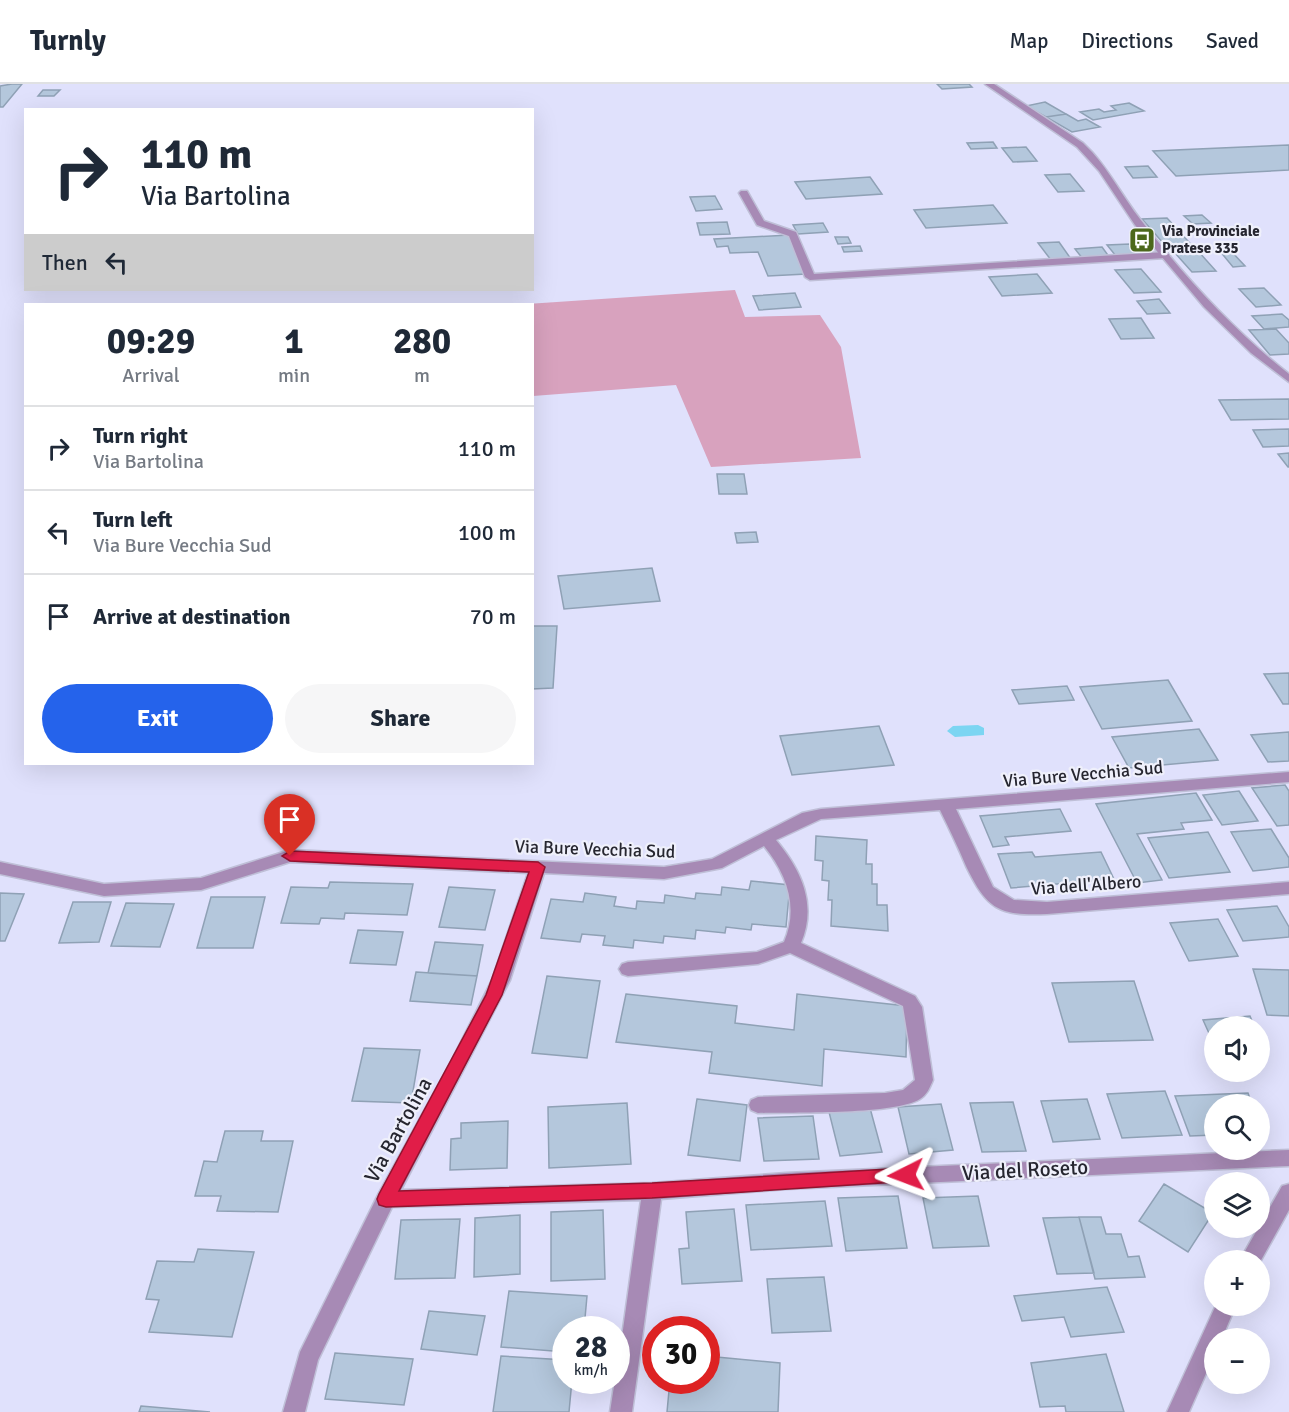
<!DOCTYPE html>
<meta charset="utf-8">
<style>
:root{--surface:#fff;--page:#f6f6f7;--text:#1f2937;--muted:#747a83;--line:#e0e1e3;--accent:#2563eb}
body{margin:0;font-family:Signika,sans-serif;background:var(--page);color:var(--text);height:100vh;display:flex;flex-direction:column;font-size:22px;white-space:nowrap}
*{box-sizing:border-box;margin:0}
p{font-size:20px;color:var(--muted)}
.icon{flex:none;width:33px;height:33px;fill:none;stroke:currentColor;stroke-width:2;stroke-linecap:round;stroke-linejoin:round}
.map{position:relative;flex:1;overflow:hidden}
.sheet{position:absolute;left:24px;top:219px;width:510px;height:462px;display:flex;flex-direction:column;background:var(--surface);border-radius:0px;box-shadow:0 6px 24px #0002}
.sheet>*{flex:none}
.guide{position:absolute;left:24px;top:24px;width:510px;height:183px;border-radius:0px;box-shadow:0 6px 24px #0002;background:#fff;color:var(--text);overflow:hidden}
.fabs{position:absolute;left:1204px;top:932px;display:grid;gap:12px}
.fabs a{display:grid;place-items:center;width:66px;height:66px;border-radius:50%;background:var(--surface);box-shadow:0 6px 24px #0002;font-size:30px}
.speed{position:absolute;left:552px;top:1232px;display:flex;gap:12px;font-size:30px;font-weight:700;text-align:center}
.speed>*{display:grid;place-content:center;width:78px;height:78px;border-radius:50%;background:var(--surface);box-shadow:0 6px 24px #0002;line-height:1}
.speed small{font-size:15px;font-weight:400}
.speed .limit{border:9px solid #d22;background:#fff;color:#111}
.pin{position:absolute;display:grid;place-items:center;width:51px;height:51px;color:#fff;margin:-62px -26px;border-radius:50% 50% 50% 0;rotate:-45deg;box-shadow:0 0 6px #0007}
.pin .icon{rotate:45deg}
.me{position:absolute;width:66px;margin:-33px;rotate:267deg;stroke-linejoin:round;filter:drop-shadow(0 0 4px #0008)}
.turn{display:flex;align-items:center;gap:21px;height:126px;padding:0 18px;font-size:27px}
.turn .icon{width:78px;height:78px;stroke-width:2.5}
.turn b{display:block;font-size:42px;line-height:51px}
.then{display:flex;align-items:center;height:57px;padding:0 18px;background:#0003;gap:12px;font-size:22px}
.eta{display:flex;justify-content:space-evenly;align-items:center;height:102px;text-align:center}
.eta b{font-size:36px;font-weight:800;line-height:42px}
.primary-button{display:flex;gap:12px;margin-top:auto;padding:12px 18px}
.primary-button a{flex:1;height:69px;border-radius:36px;background:var(--accent);color:#fff;font-size:24px;font-weight:800;line-height:69px;text-align:center}
.primary-button a+a{background:var(--page);color:var(--text)}
ul{padding:0;list-style:none}
li{display:flex;align-items:center;gap:18px;height:84px;padding:0 18px;border-top:2px solid var(--line)}
li div{flex:1}
li b{display:block;font-size:22px}
li em{font-style:normal}
header{display:flex;align-items:center;gap:36px;box-sizing:border-box;height:84px;padding:0 30px;background:var(--surface);border-bottom:2px solid var(--line)}
header strong{font-size:28px}
nav{display:flex;gap:33px;margin-inline-start:auto;font-size:21px}
.map>svg:first-child{display:block}
</style>
<header>
<strong>Turnly</strong>
<nav><a>Map</a><a>Directions</a><a>Saved</a></nav>
</header>
<div class="map">
<svg width="1289" height="1328" viewBox="0 0 1289 1328">
<rect width="100%" height="100%" fill="#e0e1fc"/>
<path fill="#d8a2be" d="M735,206L745,233L820,231L841,263L861,374L711,383L676,301L533,312L532,220H527Z"/>
<path fill="#7cd5f2" d="M978,641L984,644V651L955,653L947,647L953,642Z"/>
<path fill="#b4c7dc" stroke="#8fa1b5" stroke-width="1.5" d="M12,0H22L3,23H0V2Z
M937,0H969L972,3L942,5Z
M43,6H60L54,12H38Z
M1045,18L1066,30L1046,33L1026,22Z
M1129,19L1144,27L1093,36L1080,28L1099,25L1104,28L1116,26L1111,22Z
M1066,30L1078,37L1086,35L1100,43L1072,48L1046,33Z
M993,58L997,64L971,65L967,59Z
M1289,61V86L1176,92L1153,67Z
M1026,63L1037,77L1013,78L1002,64Z
M1148,82L1157,93L1133,94L1125,83Z
M1070,90L1084,107L1058,108L1045,91Z
M870,93L882,110L806,115L795,98Z
M715,112L722,125L696,127L690,113Z
M993,121L1007,139L926,144L914,126Z
M1202,131L1211,139L1193,140L1184,132Z
M1167,134L1197,167L1171,168L1142,135Z
M727,138L730,150L700,151L697,139Z
M823,139L828,148L798,150L793,141Z
M789,151L806,190L768,192L758,168L730,169L728,162L717,163L714,155Z
M835,153H848L851,159L838,160Z
M1059,158L1071,175L1051,176L1038,159Z
M1130,160L1139,171L1116,172L1107,161Z
M860,162L862,167L844,168L842,163Z
M1102,163L1110,174L1083,175L1075,165Z
M1219,166H1230L1245,182L1233,183Z
M1198,167L1216,187L1192,188L1175,169Z
M1141,185L1161,208L1134,209L1115,186Z
M1037,190L1052,209L1002,212L989,193Z
M1264,204L1281,221L1256,223L1239,205Z
M795,209L801,223L759,226L753,212Z
M1159,215L1170,229L1147,230L1137,217Z
M1282,230L1289,236V243L1264,245L1252,232Z
M1141,234L1154,254L1121,255L1109,235Z
M1276,245L1289,259V270L1270,271L1249,246Z
M1289,315V335L1231,336L1219,316Z
M1289,345V362L1263,363L1253,346Z
M1289,369V383H1288L1278,370Z
M717,390H744L747,410H719Z
M756,448L758,458L737,459L735,449Z
M652,484L660,517L564,525L558,492Z
M532,542H557L553,604L532,605Z
M1289,589V620H1283L1264,590Z
M1168,596L1192,637L1102,645L1080,603Z
M1067,602L1074,616L1019,620L1012,606Z
M879,642L894,681L792,691L780,652Z
M1199,645L1218,676L1129,684L1112,653Z
M1289,648V677L1268,678L1251,651Z
M1285,701L1289,707V741L1277,742L1252,704Z
M1239,707L1258,737L1222,741L1203,711Z
M1196,709L1212,736L1181,739L1184,745L1137,750L1162,796L1137,799L1096,720Z
M1060,725L1071,747L1005,753L1009,761L993,763L980,732Z
M1271,745L1289,774V783L1253,787L1231,748Z
M1208,748L1230,788L1169,794L1148,754Z
M816,752L867,756L866,780H872V800H877V821H887L888,847L831,842L832,816H828L829,797L822,796L823,777L815,776Z
M1032,768L1035,773L1101,768L1114,795L1011,804L998,770Z
M751,797L790,801L786,843L752,840L751,846L726,843L725,849L696,846L695,855L664,852L663,859L634,856L633,864L603,861L605,852L582,850L580,858L541,854L551,815L583,818L585,809L616,813L614,822L636,825L637,817L664,819L665,811L695,815L696,809L721,811L722,803L749,806Z
M330,798L413,800L407,831L345,829L344,835L321,834L319,840L281,839L291,803L328,804Z
M449,803L495,806L485,846L439,843Z
M0,809L24,810L5,857H0Z
M211,813H265L253,864H197Z
M73,818H111L99,858L59,859Z
M126,819L174,820L160,863L111,862Z
M1277,822L1289,843V853L1243,857L1227,826Z
M1218,835L1238,872L1189,877L1170,839Z
M358,846L403,848L396,881L350,879Z
M435,858L483,861L477,892L428,889Z
M1253,885L1289,886V932L1267,931Z
M416,888L477,892L471,921L410,917Z
M547,892L600,897L587,974L532,969Z
M1134,897L1153,956L1069,958L1052,899Z
M626,910L737,922L735,939L794,946L797,910L907,922L906,973L824,965L822,1002L709,989L712,968L616,958Z
M1250,932L1254,942H1215V957L1213,958L1203,936Z
M364,964L420,966L411,1019L352,1017Z
M1165,1007L1182,1051L1122,1054L1107,1010Z
M1248,1009L1252,1020H1215V1051L1190,1052L1175,1012Z
M697,1015L747,1021L740,1077L688,1071Z
M1087,1015L1100,1055L1053,1058L1041,1017Z
M1013,1018L1026,1067L982,1068L970,1019Z
M627,1019L631,1080L549,1084L548,1023Z
M941,1020L953,1066L909,1070L898,1023Z
M870,1024L882,1068L840,1072L829,1028Z
M813,1032L819,1075L764,1077L758,1034Z
M508,1037L507,1084L450,1086L451,1055L461,1054V1039Z
M225,1047H263L261,1057H293L278,1128L217,1127L221,1112H195L204,1077L217,1078Z
M1164,1100L1213,1129L1188,1168L1139,1137Z
M898,1112L907,1164L846,1167L838,1114Z
M978,1112L989,1162L933,1164L923,1114Z
M825,1117L832,1162L751,1166L746,1121Z
M734,1125L742,1197L682,1200L679,1165L689,1164L686,1128Z
M603,1126L605,1195L551,1197V1128Z
M520,1131V1190L474,1193L475,1134Z
M1079,1133L1094,1189L1057,1190L1043,1134Z
M1079,1133H1101L1106,1150H1121L1128,1173L1139,1172L1145,1193L1095,1195Z
M460,1135L455,1194L395,1195L401,1136Z
M198,1165L254,1168L232,1253L149,1248L159,1216L146,1215L157,1177L194,1178Z
M824,1193L831,1247L772,1249L767,1195Z
M1107,1203L1124,1248L1071,1253L1064,1233L1022,1237L1014,1212Z
M509,1207L587,1212L584,1245H566V1268L501,1263Z
M429,1227L485,1232L477,1271L421,1265Z
M335,1269L413,1275L404,1321L325,1315Z
M1106,1270L1124,1328H1066L1065,1322L1040,1323L1031,1279Z
M501,1272L566,1276V1296H572L569,1328H493Z
M706,1272L780,1279L778,1328H667L670,1296H706Z
M141,1322L210,1328H139Z"/>
<g fill="none" stroke-linecap="round" stroke-linejoin="round">
<defs>
<path id="minor" d="M741,107H747L764,137L796,148L814,190L1165,168L1170,171L1165,174L810,196L805,193L789,152L757,141L739,109Z
M1289,688V698L956,725L993,803L1014,816L1047,818L1289,798V810L1047,830C998,832 987,825 966,782C958,763 949,744 940,726L821,735L776,756C802,787 817,821 801,859L915,912L922,923L933,996C930,1003 927,1011 920,1015C894,1031 793,1028 758,1029L751,1026L749,1021L751,1016L758,1013L885,1009L903,1006L915,996L903,922L790,869L758,880L628,892L622,890L619,885L622,880L628,878L757,868L784,858C799,824 787,790 764,762L722,784L664,795L544,789L510,896L401,1106L652,1099L786,1089L1289,1066V1082L786,1105L661,1115L632,1328H610L615,1296H616L641,1116L392,1123L318,1276L305,1328H283L300,1268L379,1109L452,976L492,896L528,789L290,778L201,806L104,812L0,790V778L104,800L201,794L290,766L664,783L712,775L802,729L821,725Z"/>
<path id="tertiary" d="M985,0H994L1083,59L1092,68C1110,88 1123,113 1140,135C1183,191 1233,246 1289,290V298L1251,269L1204,223L1135,141L1099,87L1077,63Z
M1289,1100V1126L1260,1178L1240,1176L1282,1102Z
M1216,1221H1236L1222,1254H1215V1269L1189,1328H1167Z"/>
</defs>
<use href="#minor" stroke="#bfbfd7" stroke-width="3"/>
<use href="#tertiary" stroke="#bfbfd7" stroke-width="3"/>
<use href="#minor" fill="#a78ab5" fill-rule="evenodd"/>
<use href="#tertiary" fill="#a78ab5" fill-rule="evenodd"/>
</g>
<path fill="#e11d48" stroke="#92132f" stroke-width="1.5" d="M290,767L538,778L545,783L502,911L399,1107L652,1099L906,1084L912,1086L915,1091L912,1097L652,1114L386,1123L379,1121L377,1115L379,1110L486,911L529,788L290,777L282,772Z"/>
<defs>
<symbol id="bus-square" viewBox="-11 -11 22 22"><rect x="-9" y="-9" width="18" height="18" rx="4" fill="#4c681b" stroke="#eff0fb"/><path d="M-5-6H5V4H4V6H2V4H-2V6H-4V4H-5ZM-3.5-4V0h7V-4ZM-3.5 1.2v1.5H-2V1.2ZM2 1.2v1.5H3.5V1.2Z" fill="#fff"/></symbol>
</defs>
<g fill-rule="evenodd">
<use href="#bus-square" x="1127" y="141" width="30" height="30"/>
</g>
<g text-anchor="middle" dominant-baseline="central" stroke-width="4.5" stroke-linejoin="round" paint-order="stroke">
<g font-size="15" font-weight="bold" fill="#262630" stroke="#eff0fb" text-anchor="start">
<text x="1162" y="147">Via Provinciale<tspan x="1162" dy="17">Pratese 335</tspan></text>
</g>
<g font-size="18" fill="#262630" stroke="#eff0fb">
<text transform="translate(1083 690) rotate(-5)">Via Bure Vecchia Sud</text>
<text transform="translate(595 765) rotate(2)">Via Bure Vecchia Sud</text>
<text transform="translate(1086 801) rotate(-4)">Via dell'Albero</text>
</g>
<g font-size="21" fill="#262630" stroke="#eff0fb">
<text transform="translate(398 1046) rotate(-61)">Via Bartolina</text>
<text transform="translate(1025 1086) rotate(-3)">Via del Roseto</text>
</g>
</g>
</svg>
<div class="fabs">
<a><svg class="icon" aria-label="sound" viewBox="0 0 24 24"><path d="M4 9h4l5-4v14l-5-4H4zM17 9q2 3 0 6"/></svg></a>
<a><svg class="icon" aria-label="search" viewBox="0 0 24 24"><circle cx="10" cy="10" r="6"/><path d="M15 15l6 6"/></svg></a>
<a><svg class="icon" aria-label="layers" viewBox="0 0 24 24"><path d="M12 4l9 5-9 5-9-5zM3 14l9 5 9-5"/></svg></a>
<a>+</a>
<a>−</a>
</div>
<div class="speed"><div>28<small>km/h</small></div><div class="limit">30</div></div>
<div class="pin" style="left:290px;top:772px;background:#d93025"><svg class="icon" aria-label="arrive" viewBox="0 0 24 24"><path d="M6 21V4h12l-3 4 3 4H6"/></svg></div>
<svg class="me" style="left:906px;top:1091px" viewBox="-20 -20 40 40"><path d="M0-17L14 15 0 8-14 15z" fill="#e11d48" stroke="#fff" stroke-width="4"/></svg>
<div class="guide">
<div class="turn"><svg class="icon" aria-label="right" viewBox="0 0 24 24"><path d="M7 20v-9h11M14 6l5 5-5 5"/></svg><div><b>110 m</b>Via Bartolina</div></div>
<div class="then">Then<svg class="icon" aria-label="left" viewBox="0 0 24 24"><path d="M17 20v-9H6M10 6l-5 5 5 5"/></svg></div>
</div>
<section class="sheet">
<div class="eta">
<div><b>09:29</b><p>Arrival</p></div>
<div><b>1</b><p>min</p></div>
<div><b>280</b><p>m</p></div>
</div>
<ul>
<li><svg class="icon" aria-label="right" viewBox="0 0 24 24"><path d="M7 20v-9h11M14 6l5 5-5 5"/></svg><div><b>Turn right</b><p>Via Bartolina</p></div><em>110 m</em></li>
<li><svg class="icon" aria-label="left" viewBox="0 0 24 24"><path d="M17 20v-9H6M10 6l-5 5 5 5"/></svg><div><b>Turn left</b><p>Via Bure Vecchia Sud</p></div><em>100 m</em></li>
<li><svg class="icon" aria-label="arrive" viewBox="0 0 24 24"><path d="M6 21V4h12l-3 4 3 4H6"/></svg><div><b>Arrive at destination</b></div><em>70 m</em></li>
</ul>
<div class="primary-button"><a>Exit</a><a>Share</a></div>
</section>
</div>
